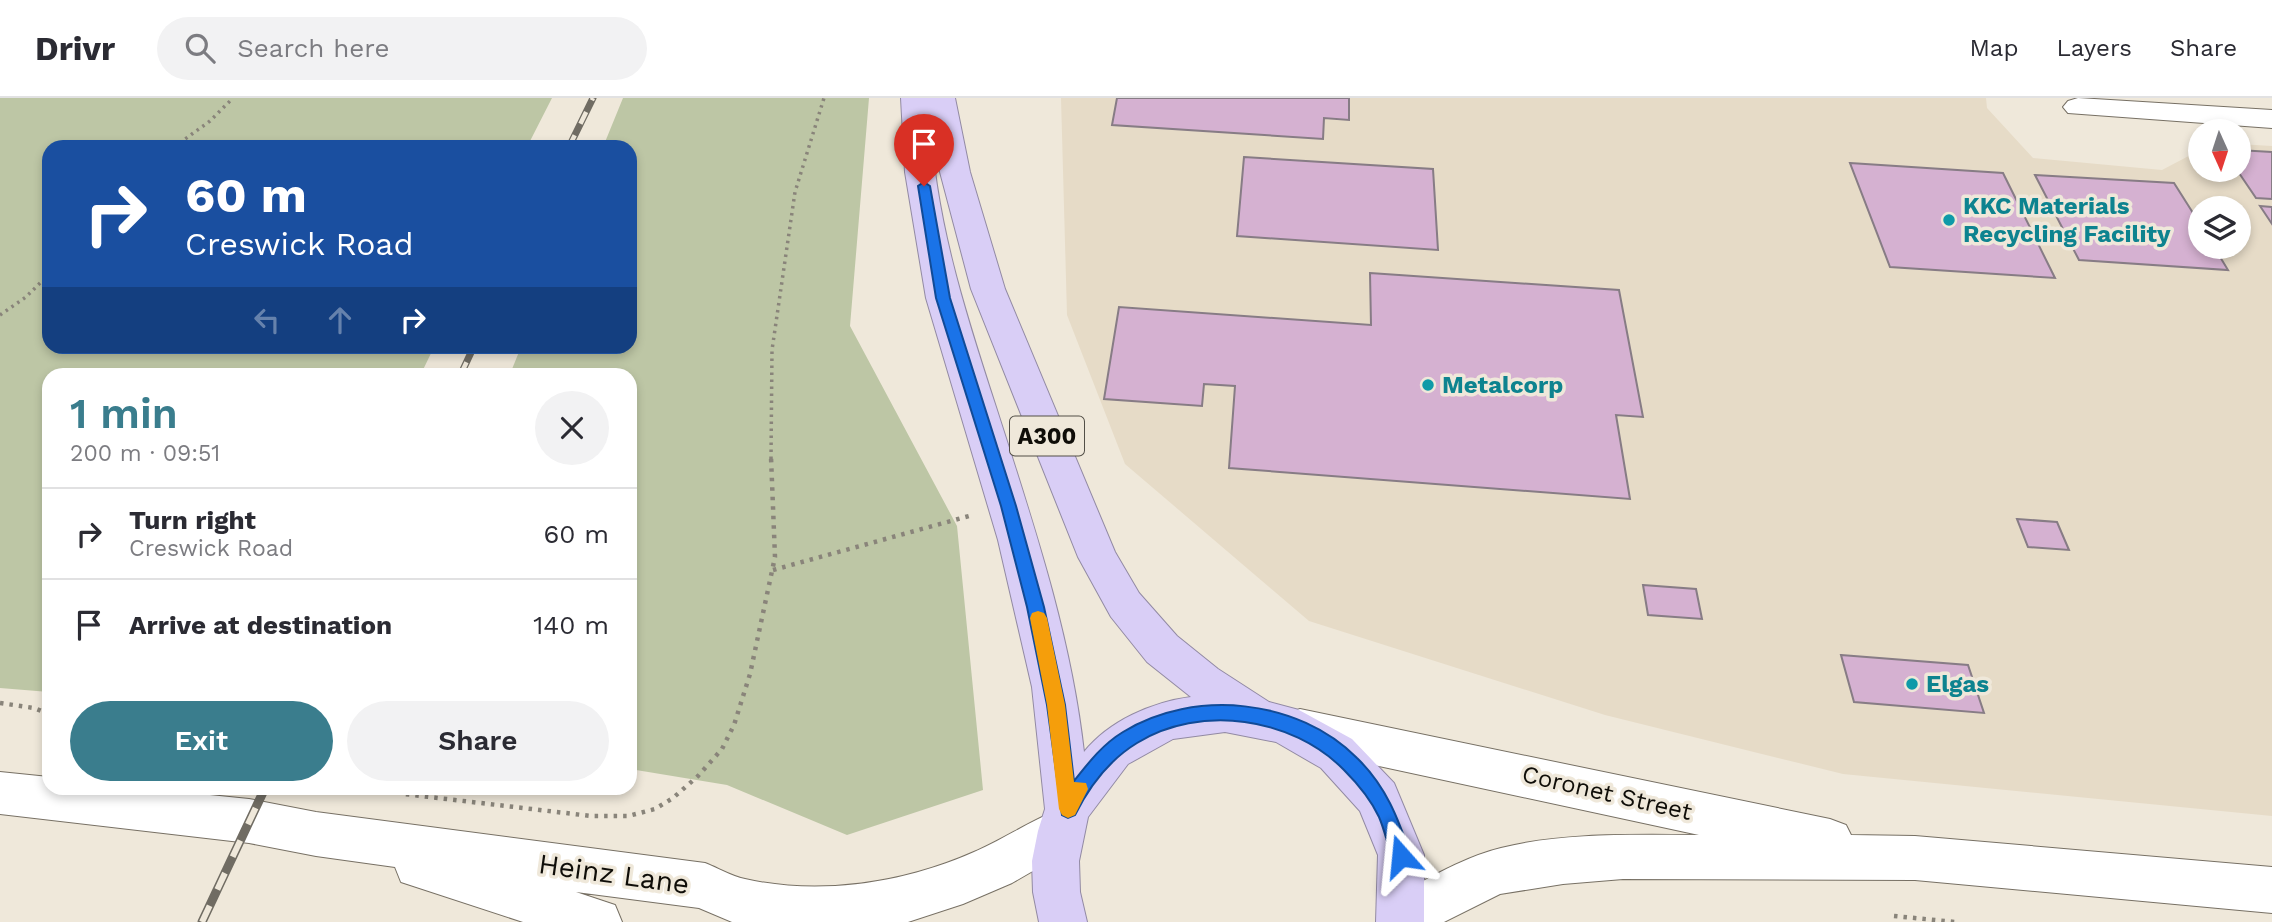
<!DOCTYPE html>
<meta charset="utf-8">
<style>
:root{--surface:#fff;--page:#f2f2f3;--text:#2b2b33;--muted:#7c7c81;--line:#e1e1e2;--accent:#3a7d8d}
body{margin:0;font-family:"Work Sans",sans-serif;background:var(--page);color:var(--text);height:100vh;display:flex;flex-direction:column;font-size:26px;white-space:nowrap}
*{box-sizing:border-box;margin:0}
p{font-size:23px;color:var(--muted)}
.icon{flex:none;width:38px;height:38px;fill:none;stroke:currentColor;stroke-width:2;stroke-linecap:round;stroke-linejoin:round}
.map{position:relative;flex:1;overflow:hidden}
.panel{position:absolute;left:42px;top:270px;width:595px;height:427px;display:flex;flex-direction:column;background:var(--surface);border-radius:21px;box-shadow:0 4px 10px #0003}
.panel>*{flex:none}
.guide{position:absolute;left:42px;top:42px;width:595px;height:214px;border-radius:21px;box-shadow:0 4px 10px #0003;background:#1a4fa0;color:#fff;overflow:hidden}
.needle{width:46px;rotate:177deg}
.buttons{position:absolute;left:2188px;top:21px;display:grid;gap:14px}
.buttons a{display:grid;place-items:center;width:63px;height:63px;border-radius:50%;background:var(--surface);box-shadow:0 4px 10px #0003;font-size:35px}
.pin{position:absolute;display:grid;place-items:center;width:60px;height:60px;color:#fff;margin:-72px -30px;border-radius:50% 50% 50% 0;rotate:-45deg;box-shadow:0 0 7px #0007}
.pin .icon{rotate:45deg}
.me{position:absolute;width:77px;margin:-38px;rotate:342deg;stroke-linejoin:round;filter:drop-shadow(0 0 5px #0008)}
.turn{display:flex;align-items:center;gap:24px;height:147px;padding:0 28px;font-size:32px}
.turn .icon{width:91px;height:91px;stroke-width:2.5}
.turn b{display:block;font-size:49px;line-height:60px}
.lanes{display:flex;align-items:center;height:66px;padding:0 28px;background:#0003;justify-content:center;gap:35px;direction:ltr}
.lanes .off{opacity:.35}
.round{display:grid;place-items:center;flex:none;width:74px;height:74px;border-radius:37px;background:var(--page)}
.headline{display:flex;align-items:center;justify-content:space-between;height:119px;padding:0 28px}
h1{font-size:42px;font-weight:600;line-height:52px;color:var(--accent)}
.button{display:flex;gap:14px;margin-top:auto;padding:14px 28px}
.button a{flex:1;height:80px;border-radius:42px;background:var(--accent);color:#fff;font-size:28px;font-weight:600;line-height:80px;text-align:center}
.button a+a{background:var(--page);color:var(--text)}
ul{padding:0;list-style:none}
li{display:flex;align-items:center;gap:21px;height:91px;padding:0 28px;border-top:2px solid var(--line)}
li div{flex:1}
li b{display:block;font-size:26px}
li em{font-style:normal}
header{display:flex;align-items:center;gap:42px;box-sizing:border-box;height:98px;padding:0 35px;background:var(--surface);border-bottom:2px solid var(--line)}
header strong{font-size:33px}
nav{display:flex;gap:38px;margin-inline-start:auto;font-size:24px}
.search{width:490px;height:63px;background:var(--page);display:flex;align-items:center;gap:18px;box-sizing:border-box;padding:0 24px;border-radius:38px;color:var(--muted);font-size:26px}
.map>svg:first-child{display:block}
</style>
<header>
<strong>Drivr</strong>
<div class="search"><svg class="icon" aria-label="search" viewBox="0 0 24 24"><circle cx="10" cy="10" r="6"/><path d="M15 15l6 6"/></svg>Search here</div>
<nav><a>Map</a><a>Layers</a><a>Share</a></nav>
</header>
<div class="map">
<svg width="2272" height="824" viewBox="0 0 2272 824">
<rect width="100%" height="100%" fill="#efe8da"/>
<path fill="#e6dbc7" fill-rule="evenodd" d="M1061,0H1986L1987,10L2033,60L2162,72L2200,52V72H2238V46L2272,48V718L1843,676L1605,617L1309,523L1125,366L1067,217ZM2200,110H2238V149H2200Z"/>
<path fill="#bdc6a5" d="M0,0H552L527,49H49V248L434,249L421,276H49V594L0,590Z
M623,0H869L850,228L957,428L983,692L847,737L727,687L630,671V276H510L521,249L630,248V49H603Z"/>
<path fill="#d5b1d1" stroke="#877c85" stroke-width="2" d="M1117,0H1349V22L1324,20L1323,41L1112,27Z
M2238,52L2272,54V101L2256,100L2237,72Z
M1244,59L1433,71L1438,152L1237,138Z
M1850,65L2003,75L2055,180L1890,169Z
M2035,77L2174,85L2200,126V149H2214L2228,172L2079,162Z
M2260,108L2272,109V126Z
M1370,175L1619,192L1643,319L1616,317L1630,401L1229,370L1235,288L1204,286L1202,308L1104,301L1119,209L1371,227Z
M2017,421L2057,424L2069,452L2028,449Z
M1643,487L1696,491L1702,521L1648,517Z
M1841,557L1968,567L1984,615L1854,604Z"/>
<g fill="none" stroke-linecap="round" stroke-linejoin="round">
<defs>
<path id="minor" d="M2078,0L2272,12V30L2068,15L2063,9L2068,3Z
M1300,611L1830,721L1846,727L1851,737L1915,738L2272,769V815L1915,782L1623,781L1563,786L1500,796L1444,824H1378L1384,804C1421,785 1460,760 1501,750C1565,734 1633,737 1699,737L1300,651L1285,645L1278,631L1285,617Z
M0,674L49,679V690H141L249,701L316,714L705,765C718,770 731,778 745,781C820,798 904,785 974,754C1004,741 1030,723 1060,711L1076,718L1083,733L1076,748L1012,785L963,806L908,824H732L699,810L576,794L615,807L622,824H523L401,784L395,769L316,758L249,745L0,716Z"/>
<path id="highway" d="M901,0H955L970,74L1005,191L1115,454L1139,495L1177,538L1218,571L1269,604L1299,612L1352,641L1394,685L1424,757V824H1376L1378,757L1360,713L1321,670L1276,644L1225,634L1173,641L1128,666L1088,719L1079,763L1080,794L1087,824H1039L1033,794L1032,763L1038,733L1045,711L1032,589L998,442L926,200L905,74ZM930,20L940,74L971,191L1078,459L1111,519L1147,564L1191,599C1152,604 1109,623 1084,654C1071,536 1032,422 996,309C965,214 935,121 930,20Z"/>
</defs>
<use href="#minor" stroke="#777064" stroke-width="2"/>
<use href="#highway" stroke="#928aa3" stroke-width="2"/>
<path stroke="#89847a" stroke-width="3.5" stroke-dasharray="2.5 4.5" stroke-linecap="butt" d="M174,49L210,23L233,0
M0,217L26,199L49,176
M771,361L772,252L795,94L824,0"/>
<path stroke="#89847a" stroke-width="4.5" stroke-dasharray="3.5 6" stroke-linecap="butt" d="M773,472L969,418
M0,605L34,610L49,616
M388,690L404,696L591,718H628L655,711L673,700L698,678L722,651L734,627L750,576L775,459L771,359
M1894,818L1955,824"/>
<use href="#minor" fill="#fff" fill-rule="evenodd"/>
<use href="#highway" fill="#d9cef6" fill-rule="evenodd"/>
<defs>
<path id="rail-far1" d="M569,49L593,0
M461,276L474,248"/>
<path id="rail" d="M202,824L265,690"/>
</defs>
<use href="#rail-far1" stroke="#706c63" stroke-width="7"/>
<use href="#rail" stroke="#706c63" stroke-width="9"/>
<use href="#rail-far1" stroke="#efe8da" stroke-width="4.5" stroke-dasharray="13" stroke-linecap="butt"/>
<use href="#rail" stroke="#efe8da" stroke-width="6" stroke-dasharray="18" stroke-linecap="butt"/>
</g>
<path fill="#1a73e8" stroke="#114b97" stroke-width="2" d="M924,84L930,88L950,200L1016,408L1044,509L1065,607L1074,683C1089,664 1103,646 1123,634C1194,590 1299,601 1357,660C1386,688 1398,720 1411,758L1408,764L1401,767L1394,764C1388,749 1385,733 1379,719C1371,702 1357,685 1344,672C1292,619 1200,606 1137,645C1109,662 1089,689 1075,717L1068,720L1062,717L1047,607L1027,509L1001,408L936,200L918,88Z"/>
<path fill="#f59e0b" d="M1038,513L1044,515L1047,520L1065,607L1074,684L1086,685L1088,691L1075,717L1068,720L1062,717L1059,711L1047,607L1030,520L1032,515Z"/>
<g fill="#0f9aa8" stroke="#efe8da" stroke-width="2.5">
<circle cx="1949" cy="122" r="7"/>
<circle cx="1428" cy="287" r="7"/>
<circle cx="1912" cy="586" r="7"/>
</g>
<g text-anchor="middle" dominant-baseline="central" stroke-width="7" stroke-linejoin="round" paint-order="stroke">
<rect fill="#efe8da" stroke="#524f47" stroke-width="2" x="1010" y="318.5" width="74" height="39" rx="5"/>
<g font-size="23" font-weight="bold" fill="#0f0d08">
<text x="1047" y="338">A300</text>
</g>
<g font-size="24" font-weight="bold" fill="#0d838f" stroke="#efe8da" text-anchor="start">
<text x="1963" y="108">KKC Materials<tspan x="1963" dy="28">Recycling Facility</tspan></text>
<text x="1442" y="287">Metalcorp</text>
<text x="1926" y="586">Elgas</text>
</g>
<g font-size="24" fill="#0f0d08" stroke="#efe8da">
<text transform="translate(1607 695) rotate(13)">Coronet Street</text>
</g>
<g font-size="28" fill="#0f0d08" stroke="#efe8da">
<text transform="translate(614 776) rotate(8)">Heinz Lane</text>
</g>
</g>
</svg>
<div class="buttons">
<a><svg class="needle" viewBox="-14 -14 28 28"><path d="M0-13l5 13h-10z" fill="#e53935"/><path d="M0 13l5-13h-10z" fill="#7c7c81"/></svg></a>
<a><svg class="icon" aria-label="layers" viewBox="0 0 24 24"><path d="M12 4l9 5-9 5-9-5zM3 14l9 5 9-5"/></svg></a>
</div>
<div class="pin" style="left:924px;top:88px;background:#d93025"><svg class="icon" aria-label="arrive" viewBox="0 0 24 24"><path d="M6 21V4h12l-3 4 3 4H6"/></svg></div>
<svg class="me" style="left:1401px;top:758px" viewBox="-20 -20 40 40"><path d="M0-17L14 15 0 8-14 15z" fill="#1a73e8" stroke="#fff" stroke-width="4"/></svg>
<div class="guide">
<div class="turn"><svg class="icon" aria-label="right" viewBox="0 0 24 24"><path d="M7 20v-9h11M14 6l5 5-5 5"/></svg><div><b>60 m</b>Creswick Road</div></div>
<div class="lanes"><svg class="icon off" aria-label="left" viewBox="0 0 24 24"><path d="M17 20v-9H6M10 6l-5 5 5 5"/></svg><svg class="icon off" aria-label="ahead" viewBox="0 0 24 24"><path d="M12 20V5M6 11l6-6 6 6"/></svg><svg class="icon" aria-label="right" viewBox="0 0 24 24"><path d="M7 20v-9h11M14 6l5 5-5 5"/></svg></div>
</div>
<section class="panel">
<div class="headline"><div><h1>1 min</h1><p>200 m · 09:51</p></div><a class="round"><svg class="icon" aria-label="close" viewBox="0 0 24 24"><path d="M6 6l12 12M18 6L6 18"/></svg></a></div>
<ul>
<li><svg class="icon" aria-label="right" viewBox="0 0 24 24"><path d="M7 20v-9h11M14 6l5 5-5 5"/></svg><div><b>Turn right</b><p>Creswick Road</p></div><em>60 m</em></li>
<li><svg class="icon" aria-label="arrive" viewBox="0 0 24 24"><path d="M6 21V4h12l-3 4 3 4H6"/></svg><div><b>Arrive at destination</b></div><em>140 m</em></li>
</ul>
<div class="button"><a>Exit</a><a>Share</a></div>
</section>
</div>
